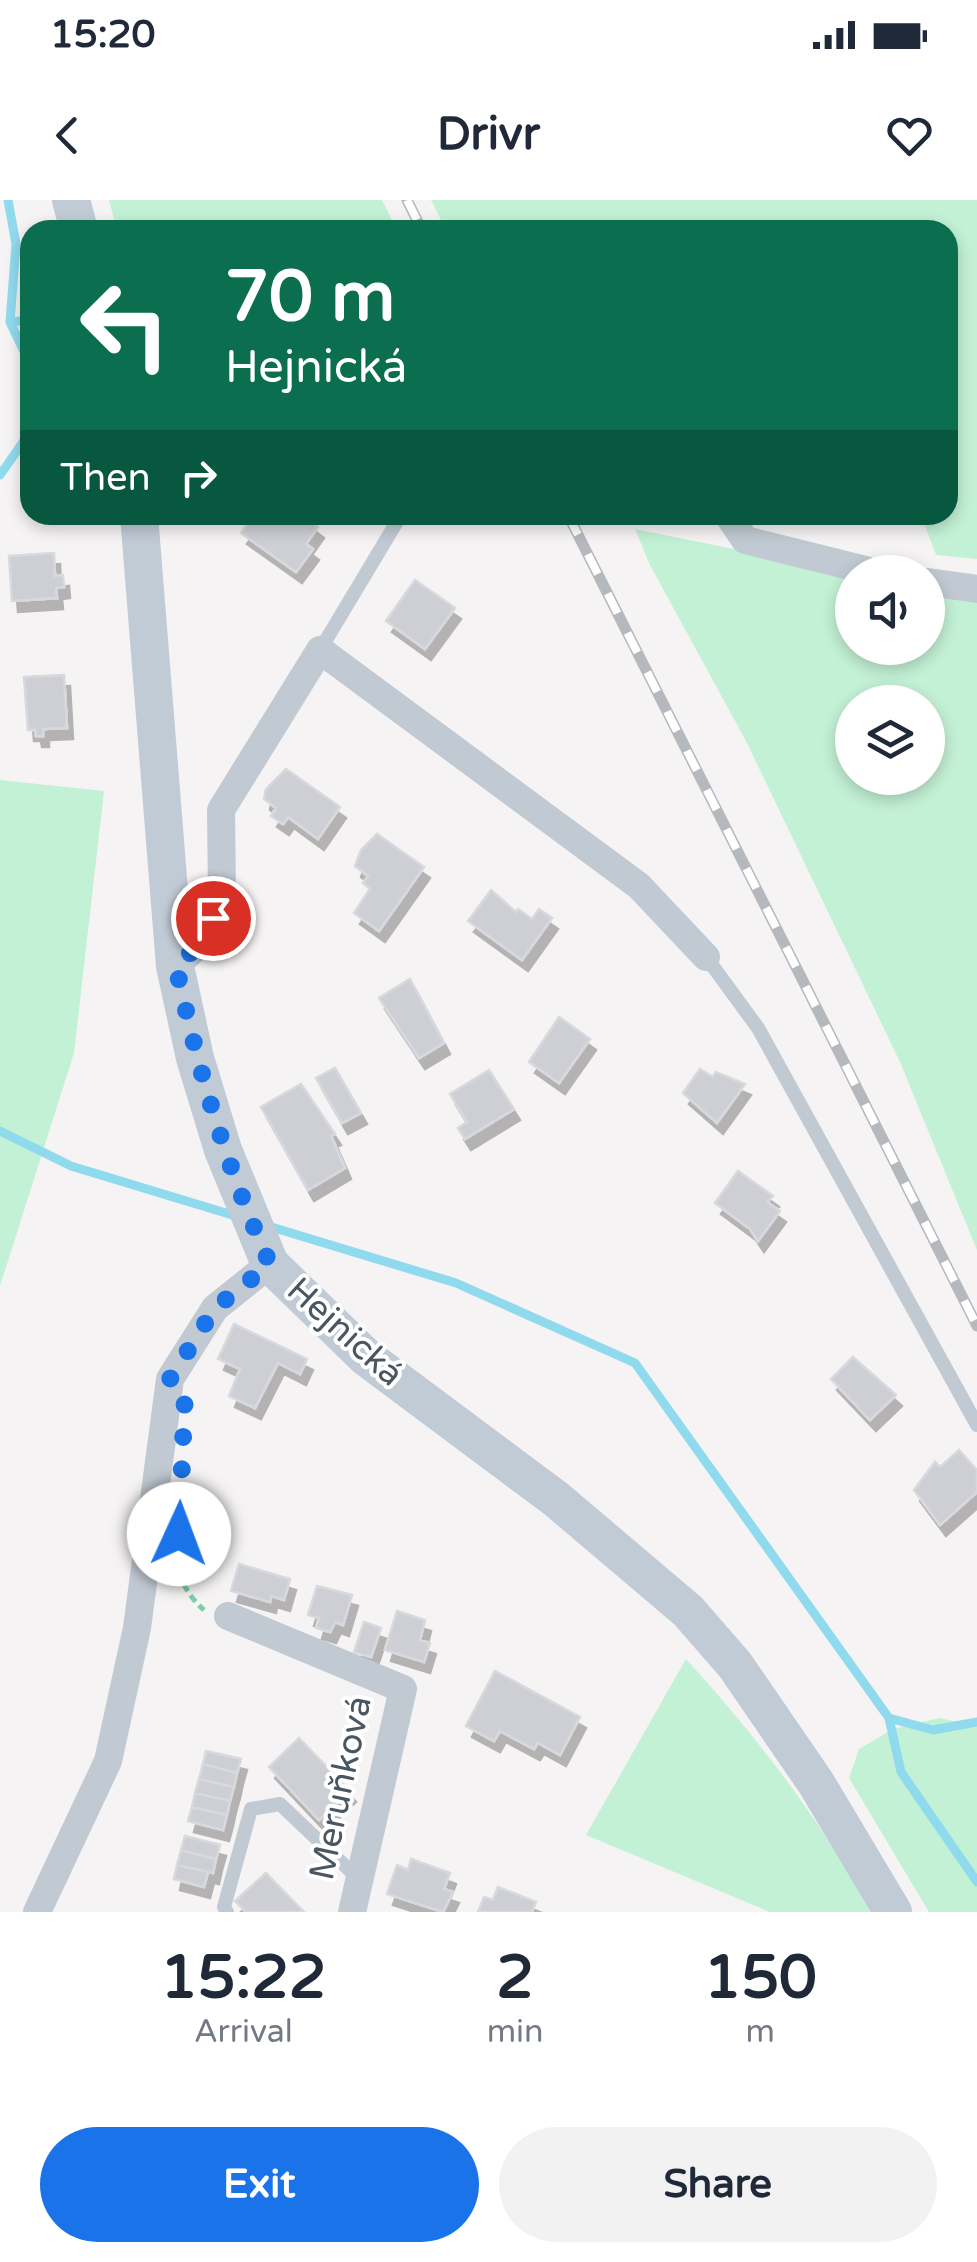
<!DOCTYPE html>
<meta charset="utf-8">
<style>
:root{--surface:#fff;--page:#f2f2f3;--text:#1f2937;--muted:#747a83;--accent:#1a73e8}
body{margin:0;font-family:"Varela Round",sans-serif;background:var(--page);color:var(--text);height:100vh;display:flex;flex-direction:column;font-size:38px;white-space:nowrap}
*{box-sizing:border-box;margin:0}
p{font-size:32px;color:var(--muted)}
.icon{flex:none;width:55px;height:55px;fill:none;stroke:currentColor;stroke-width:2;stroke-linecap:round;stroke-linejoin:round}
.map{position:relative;height:1712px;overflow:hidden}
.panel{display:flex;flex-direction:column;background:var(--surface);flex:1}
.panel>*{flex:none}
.top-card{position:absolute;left:20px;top:20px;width:938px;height:305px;border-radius:30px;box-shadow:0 5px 15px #0003;background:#0b6e4f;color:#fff;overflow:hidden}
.controls{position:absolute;left:835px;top:355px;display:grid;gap:20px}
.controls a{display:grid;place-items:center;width:110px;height:110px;border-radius:50%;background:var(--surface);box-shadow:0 5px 15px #0003;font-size:50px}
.pin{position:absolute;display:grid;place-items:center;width:85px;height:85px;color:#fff;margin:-42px;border:5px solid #fff;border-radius:50%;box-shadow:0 2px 10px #0007}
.me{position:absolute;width:110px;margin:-55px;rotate:2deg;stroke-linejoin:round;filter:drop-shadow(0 0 8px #0008)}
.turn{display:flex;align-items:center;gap:35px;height:210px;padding:0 40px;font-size:45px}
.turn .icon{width:130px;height:130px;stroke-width:2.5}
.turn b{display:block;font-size:70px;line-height:85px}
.then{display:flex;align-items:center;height:95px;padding:0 40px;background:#0003;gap:20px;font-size:38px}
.eta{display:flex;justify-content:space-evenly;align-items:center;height:170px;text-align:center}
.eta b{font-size:60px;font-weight:700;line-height:70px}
.primary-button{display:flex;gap:20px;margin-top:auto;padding:20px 40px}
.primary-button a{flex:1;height:115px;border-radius:60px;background:var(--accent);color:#fff;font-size:40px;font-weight:700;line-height:115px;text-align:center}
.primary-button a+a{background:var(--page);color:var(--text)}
.status{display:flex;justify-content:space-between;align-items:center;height:70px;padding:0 50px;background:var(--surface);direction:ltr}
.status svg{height:28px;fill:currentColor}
header{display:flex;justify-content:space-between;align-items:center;height:130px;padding:0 40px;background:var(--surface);font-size:45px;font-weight:700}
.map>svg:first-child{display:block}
</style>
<div class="status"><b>15:20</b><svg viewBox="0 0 49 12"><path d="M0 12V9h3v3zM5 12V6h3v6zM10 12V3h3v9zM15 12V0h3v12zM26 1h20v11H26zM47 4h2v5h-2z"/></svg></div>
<header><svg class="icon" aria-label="back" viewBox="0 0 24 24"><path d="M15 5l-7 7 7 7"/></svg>Drivr<svg class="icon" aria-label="heart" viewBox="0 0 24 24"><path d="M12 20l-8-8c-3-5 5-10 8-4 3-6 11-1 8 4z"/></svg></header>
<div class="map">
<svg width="977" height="1712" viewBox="0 0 977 1712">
<defs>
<filter id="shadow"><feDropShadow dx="6" dy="11" stdDeviation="0" flood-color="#0004"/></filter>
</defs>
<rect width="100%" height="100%" fill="#f5f3f3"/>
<path fill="#c3f1d5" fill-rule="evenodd" d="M109,0H382L397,30H117Z
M431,0H977V359L936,355L921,315H948V30H762L735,21L746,30H446Z
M635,329L852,373V448H928V386L977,393V1050L900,862L746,541L650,365ZM852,502H928V578H852Z
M0,580L104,591L74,853L0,1086Z
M686,1459C757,1537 820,1619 871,1712H770L586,1635Z
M939,1518L977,1526V1712H929L849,1578L859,1549L893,1529Z"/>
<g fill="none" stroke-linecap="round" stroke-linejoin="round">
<path stroke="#90daee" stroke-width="9" d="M8,0L16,44L10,122L30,164
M10,122L30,120
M0,275L30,232
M0,931L71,966L239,1017
M268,1026L456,1083L635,1163L889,1518L901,1572L977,1682
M889,1518L933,1530L977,1522"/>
</g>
<path fill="#cdcfd5" stroke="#d7d9de" stroke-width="2.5" filter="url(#shadow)" d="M254,315L272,319L275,315H302L318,327L306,344L313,349L296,372L241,333Z
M54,353L55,376L63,375L64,387L56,388L57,398L12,401L9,356Z
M415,380L455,408L425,449L386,421Z
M64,475L67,528L43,529V536H36L35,530H28L24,477Z
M286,569L340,607L318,639L288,617L283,624L271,616L276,608L264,599L266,589Z
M377,634L424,667L379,731L354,713L370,689L363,683L368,676L355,666L361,650Z
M491,690L516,712L518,709L532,719L539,709L552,718L522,760L468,721Z
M410,779L444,843L419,858L379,798Z
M559,817L590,839L559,883L529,862Z
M335,868L361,913L342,923L316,878Z
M700,869L713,877L716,872L745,884L717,923L683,893Z
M489,870L514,909L465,939L458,928L467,922L450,894Z
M301,884L335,934L331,936L345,968L308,990L261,907Z
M738,971L773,996L767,1002L780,1011L758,1041L750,1029L715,1003Z
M234,1124L307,1159L300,1174L278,1163L255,1208L229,1196L240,1169L218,1159Z
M853,1157L896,1195L870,1220L831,1179Z
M959,1250L977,1270V1292L940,1325L914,1290L935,1262L940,1267Z
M239,1364L290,1379L284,1400L271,1396L270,1402L231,1391Z
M317,1386L352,1395L343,1425L335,1422L330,1432L316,1428L319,1418L308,1415Z
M397,1411L425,1420L420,1440L430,1443L424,1462L385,1450Z
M364,1422L381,1428L371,1457L354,1452Z
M495,1471L580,1517L560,1555L538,1543L534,1549L500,1531L494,1541L466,1526Z
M299,1538L350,1591L319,1620L269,1567Z
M206,1551L241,1559L237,1573L203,1564Z
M203,1564L237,1573L234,1587L199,1579Z
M199,1579L234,1587L230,1601L195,1593Z
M195,1593L230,1601L227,1615L192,1607Z
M192,1607L227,1615L223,1630L188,1621Z
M185,1636L220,1645L216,1659L181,1650Z
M181,1650L216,1659L213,1673L177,1665Z
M411,1659L450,1673L444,1689L453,1692L443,1712L387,1694L397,1665L408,1670Z
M177,1665L208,1672L204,1687L174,1679Z
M266,1673L304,1712H246L235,1701Z
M498,1687L536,1702L532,1712H478L484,1697L493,1700Z"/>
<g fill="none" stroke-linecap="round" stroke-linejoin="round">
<path stroke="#7ad0a6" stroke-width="5" stroke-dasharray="8 5" stroke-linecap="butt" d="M178,1346C177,1374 183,1391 204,1410"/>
<path stroke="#c1cad2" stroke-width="14" d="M320,450L401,315
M706,757L758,828L977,1225
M227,1712L224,1707L251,1609L280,1604L360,1680"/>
<path stroke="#c1cad2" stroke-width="28" d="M728,315L745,340L874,372
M928,382L977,389
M175,766L204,740L222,696L221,610L320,450L639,686L706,757
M228,1416L403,1489L352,1712
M37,1712L108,1561L137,1428L170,1179L215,1108L270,1064"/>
<path stroke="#c1cbd6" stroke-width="38" d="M71,0L79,30
M139,315L175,766L195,858L223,950L270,1064L367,1158L556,1299L688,1411L735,1465L816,1583L893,1712"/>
<defs>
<path id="rail" d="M407,0L422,30
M568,315L977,1126"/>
</defs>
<use href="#rail" stroke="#b5b8bd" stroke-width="11"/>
<use href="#rail" stroke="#fff" stroke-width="8" stroke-dasharray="22" stroke-linecap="butt"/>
</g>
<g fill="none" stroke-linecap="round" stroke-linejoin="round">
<path stroke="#1a73e8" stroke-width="18" stroke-dasharray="0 32.4" d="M179,1334L185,1194L170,1179L215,1108L270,1064C226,967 198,869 176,766L204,740L213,718"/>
</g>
<g text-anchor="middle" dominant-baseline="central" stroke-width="8" stroke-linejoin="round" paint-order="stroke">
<g font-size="35" fill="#4a5661" stroke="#fff">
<text transform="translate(345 1132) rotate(42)">Hejnická</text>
<text transform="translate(341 1588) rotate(-78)">Meruňková</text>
</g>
</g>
</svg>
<div class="controls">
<a><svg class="icon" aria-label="sound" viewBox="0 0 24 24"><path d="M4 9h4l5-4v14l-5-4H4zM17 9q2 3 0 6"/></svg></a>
<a><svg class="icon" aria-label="layers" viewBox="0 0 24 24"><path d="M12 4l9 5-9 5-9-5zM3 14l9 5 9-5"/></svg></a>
</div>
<div class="pin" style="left:213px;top:718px;background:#d93025"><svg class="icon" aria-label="arrive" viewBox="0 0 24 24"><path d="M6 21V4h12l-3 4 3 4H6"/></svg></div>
<svg class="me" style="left:179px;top:1334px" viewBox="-20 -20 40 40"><circle r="19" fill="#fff"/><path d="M0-13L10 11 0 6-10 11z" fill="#1a73e8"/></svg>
<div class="top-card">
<div class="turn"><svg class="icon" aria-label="left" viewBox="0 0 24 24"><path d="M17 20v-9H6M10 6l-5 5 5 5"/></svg><div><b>70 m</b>Hejnická</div></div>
<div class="then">Then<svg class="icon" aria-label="right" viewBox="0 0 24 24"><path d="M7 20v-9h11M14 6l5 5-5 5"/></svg></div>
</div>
</div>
<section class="panel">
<div class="eta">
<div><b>15:22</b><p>Arrival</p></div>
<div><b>2</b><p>min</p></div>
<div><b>150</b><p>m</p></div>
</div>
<div class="primary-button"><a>Exit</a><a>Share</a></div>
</section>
